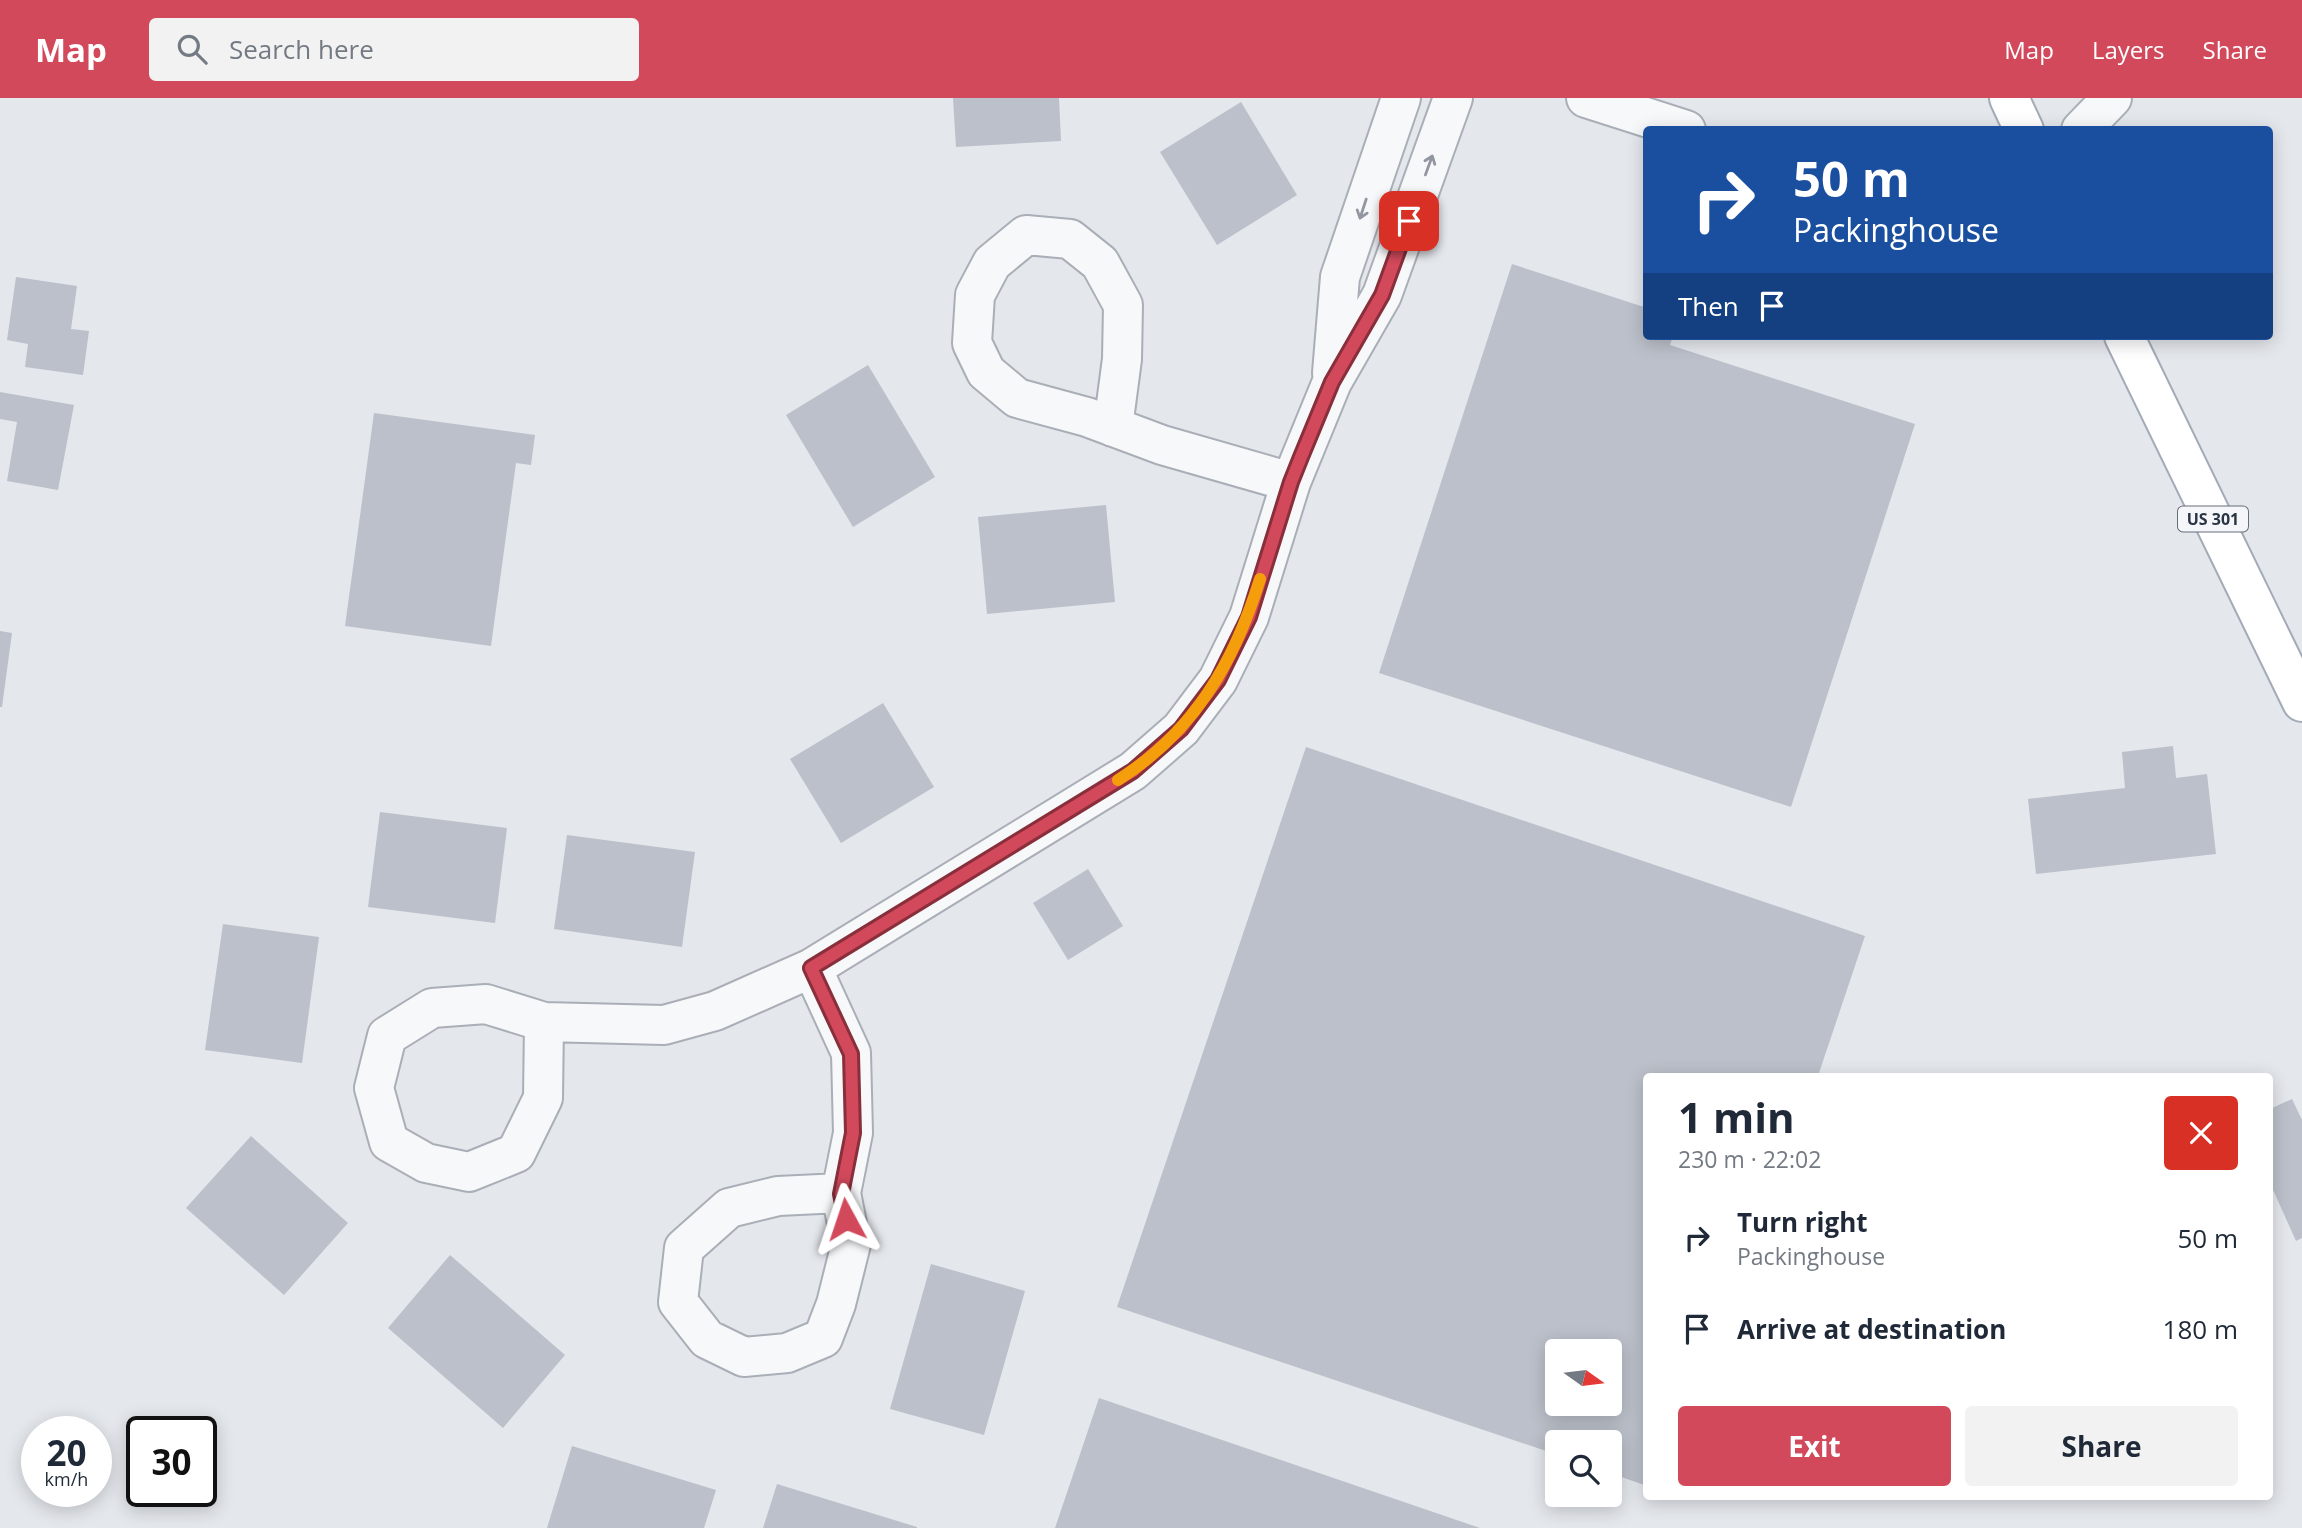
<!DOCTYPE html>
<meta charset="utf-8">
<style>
:root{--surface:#fff;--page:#f2f2f3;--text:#1f2937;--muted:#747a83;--accent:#d1495b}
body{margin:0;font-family:"Open Sans",sans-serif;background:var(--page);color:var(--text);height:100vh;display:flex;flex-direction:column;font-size:26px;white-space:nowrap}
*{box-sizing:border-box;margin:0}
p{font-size:23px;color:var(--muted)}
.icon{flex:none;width:38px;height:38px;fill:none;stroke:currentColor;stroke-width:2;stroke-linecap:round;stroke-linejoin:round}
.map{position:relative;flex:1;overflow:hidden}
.sheet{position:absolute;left:1643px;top:975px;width:630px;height:427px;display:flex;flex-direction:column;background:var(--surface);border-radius:7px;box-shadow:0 4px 18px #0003}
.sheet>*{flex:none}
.banner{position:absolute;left:1643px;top:28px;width:630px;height:214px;border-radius:7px;box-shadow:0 4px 18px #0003;background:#1a4fa0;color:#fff;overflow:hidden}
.needle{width:46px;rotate:104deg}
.buttons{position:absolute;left:1545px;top:1241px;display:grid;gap:14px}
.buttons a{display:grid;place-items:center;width:77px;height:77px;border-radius:7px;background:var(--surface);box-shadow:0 4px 18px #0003;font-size:35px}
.speed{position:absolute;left:21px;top:1318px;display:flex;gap:14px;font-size:35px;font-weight:700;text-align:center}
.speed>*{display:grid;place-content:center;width:91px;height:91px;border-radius:50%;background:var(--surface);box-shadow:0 4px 18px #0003;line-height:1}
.speed small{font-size:18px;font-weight:400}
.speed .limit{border:4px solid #111;border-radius:10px;background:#fff;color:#111}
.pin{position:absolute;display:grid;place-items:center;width:60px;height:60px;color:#fff;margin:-30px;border-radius:14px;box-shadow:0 4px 10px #0006}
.me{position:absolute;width:77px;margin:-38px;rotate:355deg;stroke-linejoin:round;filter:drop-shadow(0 0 5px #0008)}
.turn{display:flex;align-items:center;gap:24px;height:147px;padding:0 35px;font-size:32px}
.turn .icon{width:91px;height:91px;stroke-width:2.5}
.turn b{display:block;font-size:49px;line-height:60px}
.then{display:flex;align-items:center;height:66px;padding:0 35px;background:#0003;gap:14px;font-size:26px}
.round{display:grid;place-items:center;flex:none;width:74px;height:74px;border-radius:7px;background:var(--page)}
.overview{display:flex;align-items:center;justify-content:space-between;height:119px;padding:0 35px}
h1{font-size:42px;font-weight:700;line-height:52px}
.button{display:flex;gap:14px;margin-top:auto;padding:14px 35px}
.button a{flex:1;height:80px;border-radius:7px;background:var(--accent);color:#fff;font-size:28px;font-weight:700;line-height:80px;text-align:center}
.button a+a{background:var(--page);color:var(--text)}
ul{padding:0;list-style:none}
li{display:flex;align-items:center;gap:21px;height:91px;padding:0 35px}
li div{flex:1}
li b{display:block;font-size:26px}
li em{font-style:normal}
header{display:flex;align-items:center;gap:42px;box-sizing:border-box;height:98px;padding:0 35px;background:var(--accent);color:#fff}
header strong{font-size:33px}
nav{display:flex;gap:38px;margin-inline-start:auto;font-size:24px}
.search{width:490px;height:63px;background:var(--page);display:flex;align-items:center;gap:18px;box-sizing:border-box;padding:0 24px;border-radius:7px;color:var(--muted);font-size:26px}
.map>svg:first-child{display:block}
</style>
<header>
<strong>Map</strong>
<div class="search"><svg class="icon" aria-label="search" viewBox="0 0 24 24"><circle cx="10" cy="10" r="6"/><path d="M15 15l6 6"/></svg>Search here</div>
<nav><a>Map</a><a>Layers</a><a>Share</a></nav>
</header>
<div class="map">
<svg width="2302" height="1430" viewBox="0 0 2302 1430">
<rect width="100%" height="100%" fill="#e4e7ec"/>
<path fill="#bbc0ca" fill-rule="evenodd" d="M953,0H1059L1061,43L956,49Z
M1241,4L1297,97L1217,147L1160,54Z
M1512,166L1647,210V238H1673L1670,247L1915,326L1791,709L1379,575Z
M16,179L77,188L71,231L89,233L83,277L25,269L28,246L7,242Z
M868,267L935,379L853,429L786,317Z
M0,294L74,307L58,392L7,383L17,324L0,321Z
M374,315L535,337L531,367L516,365L491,548L345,528Z
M1106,407L1115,504L987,516L978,419Z
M0,533L12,535L2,609H0Z
M883,605L934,689L841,745L790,661Z
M2173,648L2176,680L2207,676L2216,756L2036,776L2028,701L2125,690L2122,654Z
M1306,649L1865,838L1818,978H1647V1388L1610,1375V1344H1558V1357L1117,1209ZM1558,1253H1610V1306H1558Z
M380,714L507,730L495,825L368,809Z
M567,737L695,754L682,849L554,831Z
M1088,771L1123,828L1068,862L1033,805Z
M223,826L319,839L302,965L205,952Z
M2292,1001L2302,1022V1140L2296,1143L2270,1085V1011Z
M251,1038L348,1125L284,1197L186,1110Z
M450,1157L565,1257L503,1330L388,1230Z
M931,1166L1025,1193L984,1337L890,1311Z
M1099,1300L1480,1430H1055Z
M572,1348L716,1392L704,1430H547Z
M777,1386L917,1429V1430H763Z"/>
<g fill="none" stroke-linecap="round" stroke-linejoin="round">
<defs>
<path id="minor" d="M1586,0L1686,32
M2081,32L2112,0
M1332,275L1340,179L1401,0
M1113,329L1122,261L1123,207L1100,165L1070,141L1026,137L992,165L975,197L972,245L986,274L1017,300L1087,319L1162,347L1291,384
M812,870L851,955L853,1035L841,1095L851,1146L836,1206L823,1240L787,1255L744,1259L707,1241L678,1204L684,1150L729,1110L778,1098L841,1095
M486,906L544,924L543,1000L516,1055L469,1074L426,1065L389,1044L374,990L387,938L432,910Z
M544,924L664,927L715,913L812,870L1133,673L1181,631L1218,582L1249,519L1291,384L1332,284L1382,197L1453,0"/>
<path id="primary" d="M2009,0L2024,32
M2124,238L2302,604"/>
</defs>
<use href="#minor" stroke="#a9aeb7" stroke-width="42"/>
<use href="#primary" stroke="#a3abb8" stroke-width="42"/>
<use href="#minor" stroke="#f7f8fa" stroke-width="38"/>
<use href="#primary" stroke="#fff" stroke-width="38"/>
</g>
<defs><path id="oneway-shaft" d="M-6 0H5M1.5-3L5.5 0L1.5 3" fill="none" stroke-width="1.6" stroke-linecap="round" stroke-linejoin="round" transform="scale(1.75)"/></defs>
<g stroke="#9196a0">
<use href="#oneway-shaft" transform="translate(1429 67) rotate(-70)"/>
<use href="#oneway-shaft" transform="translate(1363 111) rotate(108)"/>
</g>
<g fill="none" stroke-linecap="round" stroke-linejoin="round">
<defs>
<path id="route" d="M846,1121L841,1096L853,1035L851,956L811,870L1133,673L1181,631L1218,582L1249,519L1291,384L1301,359L1332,284L1382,197L1409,123"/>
</defs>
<use href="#route" stroke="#882f3b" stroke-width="18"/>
<use href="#route" stroke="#d1495b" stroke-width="12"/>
<path stroke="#f59e0b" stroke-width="12" d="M1118,682C1194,634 1234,565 1260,481"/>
</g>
<g text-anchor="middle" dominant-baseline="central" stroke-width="5" stroke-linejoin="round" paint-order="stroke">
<rect fill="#f4f6f9" stroke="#676e7b" stroke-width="2" x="2178" y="408.5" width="70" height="25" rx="5"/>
<g font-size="16" font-weight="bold" fill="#2b3445">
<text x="2213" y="421">US 301</text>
</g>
</g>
</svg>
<div class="buttons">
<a><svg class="needle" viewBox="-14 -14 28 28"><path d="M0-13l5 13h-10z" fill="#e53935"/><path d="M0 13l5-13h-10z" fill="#747a83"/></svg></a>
<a><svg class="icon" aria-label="search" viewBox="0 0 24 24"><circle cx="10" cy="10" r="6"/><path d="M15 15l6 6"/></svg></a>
</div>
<div class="speed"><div>20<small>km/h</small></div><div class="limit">30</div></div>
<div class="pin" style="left:1409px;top:123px;background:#d93025"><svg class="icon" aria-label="arrive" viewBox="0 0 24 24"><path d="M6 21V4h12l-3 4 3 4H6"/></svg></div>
<svg class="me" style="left:846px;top:1121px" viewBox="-20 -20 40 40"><path d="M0-17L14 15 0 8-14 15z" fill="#d1495b" stroke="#fff" stroke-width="4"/></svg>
<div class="banner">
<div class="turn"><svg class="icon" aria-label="right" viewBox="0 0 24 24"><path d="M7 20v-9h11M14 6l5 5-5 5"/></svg><div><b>50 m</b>Packinghouse</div></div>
<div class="then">Then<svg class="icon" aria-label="arrive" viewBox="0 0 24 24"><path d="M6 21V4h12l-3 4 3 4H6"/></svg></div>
</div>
<section class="sheet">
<div class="overview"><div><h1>1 min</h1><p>230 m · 22:02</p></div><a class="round" style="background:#d93025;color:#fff"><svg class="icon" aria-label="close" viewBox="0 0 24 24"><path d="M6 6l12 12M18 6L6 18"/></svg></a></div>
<ul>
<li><svg class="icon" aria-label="right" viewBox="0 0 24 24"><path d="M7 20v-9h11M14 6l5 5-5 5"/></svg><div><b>Turn right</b><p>Packinghouse</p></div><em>50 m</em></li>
<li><svg class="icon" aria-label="arrive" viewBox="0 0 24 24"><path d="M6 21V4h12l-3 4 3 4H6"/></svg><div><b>Arrive at destination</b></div><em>180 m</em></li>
</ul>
<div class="button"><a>Exit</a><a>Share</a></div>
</section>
</div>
